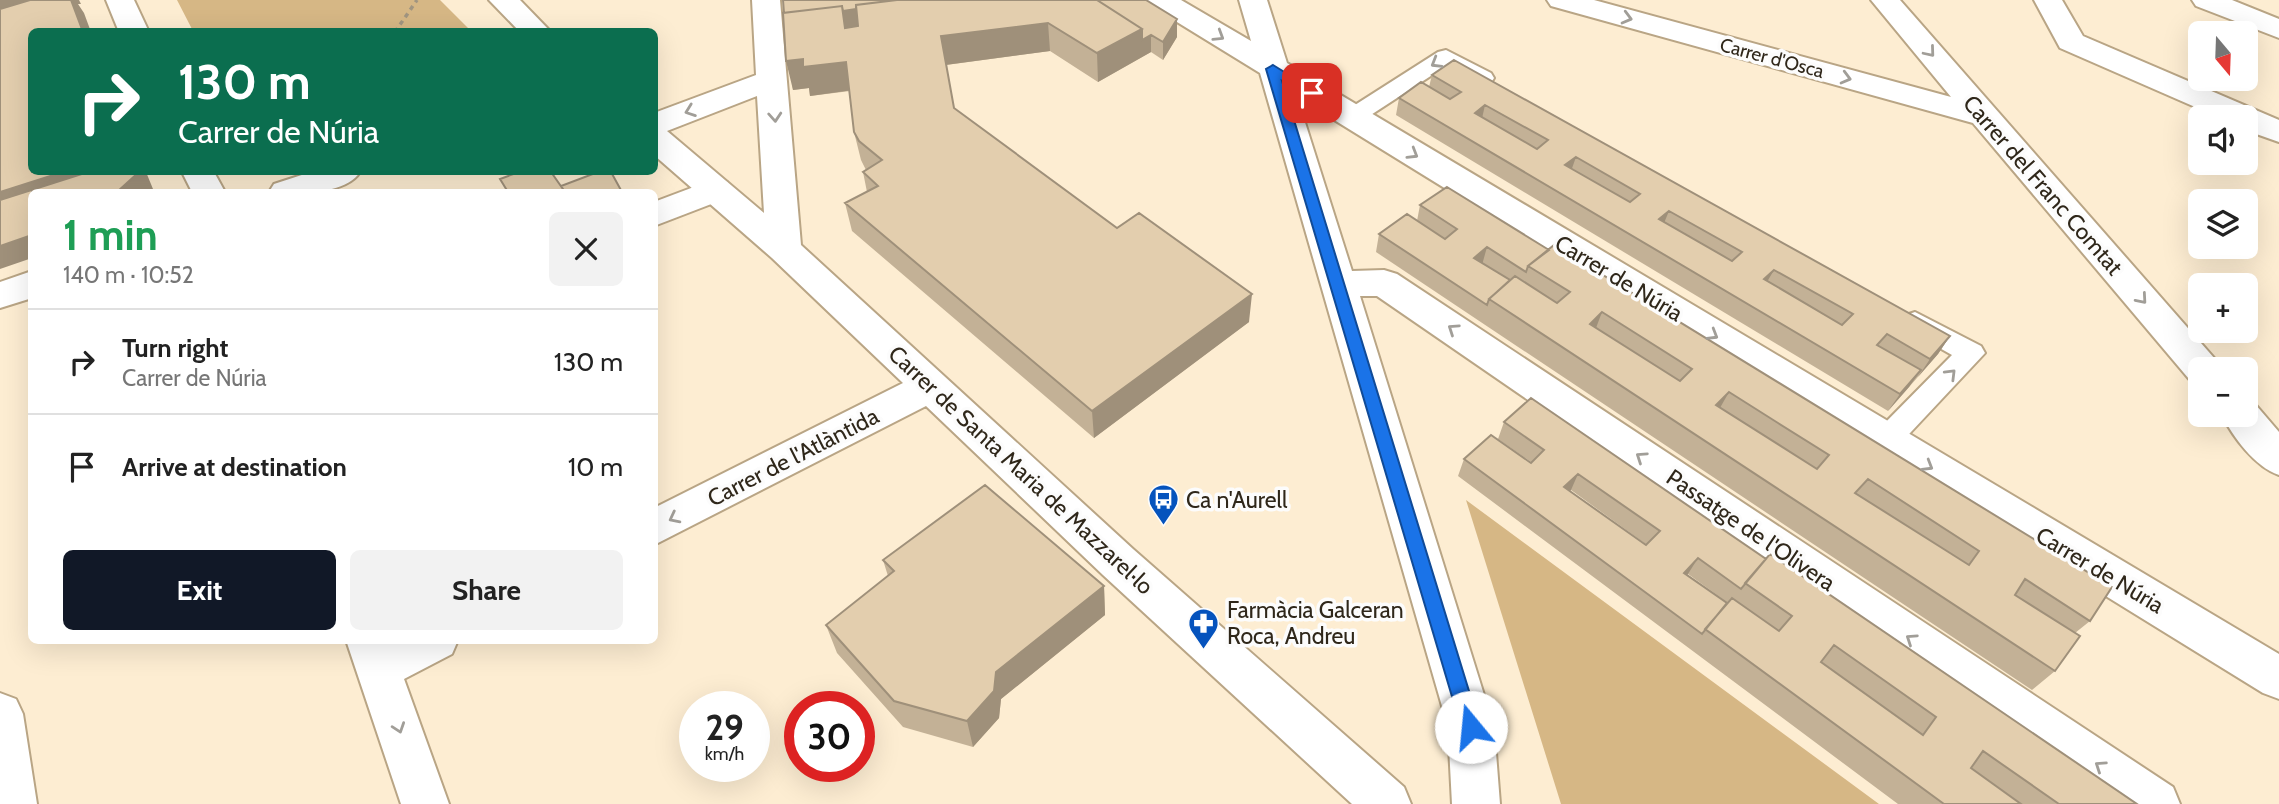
<!DOCTYPE html>
<meta charset="utf-8">
<style>
:root{--surface:#fff;--page:#f2f2f2;--text:#222;--muted:#767676;--line:#e0e0e0;--accent:#111827}
body{margin:0;font-family:Cabin,sans-serif;background:var(--page);color:var(--text);height:100vh;display:flex;flex-direction:column;font-size:26px;white-space:nowrap}
*{box-sizing:border-box;margin:0}
p{font-size:23px;color:var(--muted)}
.icon{flex:none;width:38px;height:38px;fill:none;stroke:currentColor;stroke-width:2;stroke-linecap:round;stroke-linejoin:round}
.map{position:relative;flex:1;overflow:hidden}
.sheet{position:absolute;left:28px;top:189px;width:630px;height:455px;display:flex;flex-direction:column;background:var(--surface);border-radius:10px;box-shadow:0 7px 28px #0002}
.sheet>*{flex:none}
.guide{position:absolute;left:28px;top:28px;width:630px;height:147px;border-radius:10px;box-shadow:0 7px 28px #0002;background:#0b6e4f;color:#fff;overflow:hidden}
.needle{width:46px;rotate:161deg}
.controls{position:absolute;left:2188px;top:21px;display:grid;gap:14px}
.controls a{display:grid;place-items:center;width:70px;height:70px;border-radius:10px;background:var(--surface);box-shadow:0 7px 28px #0002;font-size:35px}
.speed{position:absolute;left:679px;top:691px;display:flex;gap:14px;font-size:35px;font-weight:700;text-align:center}
.speed>*{display:grid;place-content:center;width:91px;height:91px;border-radius:50%;background:var(--surface);box-shadow:0 7px 28px #0002;line-height:1}
.speed small{font-size:18px;font-weight:400}
.speed .limit{border:10px solid #d22;background:#fff;color:#111}
.pin{position:absolute;display:grid;place-items:center;width:60px;height:60px;color:#fff;margin:-30px;border-radius:14px;box-shadow:0 4px 10px #0006}
.me{position:absolute;width:77px;margin:-38px;rotate:343deg;stroke-linejoin:round;filter:drop-shadow(0 0 5px #0008)}
.turn{display:flex;align-items:center;gap:24px;height:147px;padding:0 35px;font-size:32px}
.turn .icon{width:91px;height:91px;stroke-width:2.5}
.turn b{display:block;font-size:49px;line-height:60px}
.round{display:grid;place-items:center;flex:none;width:74px;height:74px;border-radius:10px;background:var(--page)}
.head{display:flex;align-items:center;justify-content:space-between;height:119px;padding:0 35px}
h1{font-size:42px;font-weight:800;line-height:52px;color:#1e9e55}
.button{display:flex;gap:14px;margin-top:auto;padding:14px 35px}
.button a{flex:1;height:80px;border-radius:10px;background:var(--accent);color:#fff;font-size:28px;font-weight:800;line-height:80px;text-align:center}
.button a+a{background:var(--page);color:var(--text)}
ul{padding:0;list-style:none}
li{display:flex;align-items:center;gap:21px;height:105px;padding:0 35px;border-top:2px solid var(--line)}
li div{flex:1}
li b{display:block;font-size:26px}
li em{font-style:normal}
.map>svg:first-child{display:block}
</style>
<div class="map">
<svg width="2279" height="804" viewBox="0 0 2279 804">
<rect width="100%" height="100%" fill="#fdedd2"/>
<path fill="#d6b785" d="M177,0H440L471,31H193Z
M1466,500L1879,804H1561Z"/>
<g fill="none" stroke-linecap="round" stroke-linejoin="round">
<defs>
<path id="service" d="M1446,50L1491,73L1494,78L1491,83L1483,85L1446,66L1360,122L1352,124L1344,122L1341,117L1344,112L1438,52Z
M1915,312L1981,346L1985,353L1896,448L1886,451L1876,448L1872,440L1876,432L1952,355L1906,329L1902,322L1906,315Z"/>
<path id="pedestrian" d="M715,179L727,182L732,190L727,198L654,226V202Z"/>
<path id="minor" d="M106,0H134L149,32H119Z
M489,0H520L551,32H520Z
M752,0H780L801,245L1133,549L1404,787L1411,804H1352L1103,575L926,406L654,545V508L903,383L772,258L654,155V113L756,75ZM757,96L764,213L667,131Z
M1147,0H1181L1251,41L1239,0H1267L1287,63L2279,654V699L2263,693L1297,97L1352,271L1384,270L1397,274L2173,787L2180,804H2115L1377,296H1360L1494,727L1500,804H1452L1448,727L1260,73L1151,6Z
M1547,0H1594L1951,97L1871,0H1900L2215,359L2221,369H2200V383L2189,379L1973,123L1551,6Z
M2034,0H2062L2083,36L2279,120V142L2245,130V117H2218L2060,48Z
M2192,0H2232L2279,19V38L2196,6Z
M182,172H214L225,192H192Z
M311,172H360C346,195 294,194 269,192L274,184Z
M32,271V298L0,308V282Z
M2245,401L2255,404L2279,432V475C2255,467 2233,437 2222,415H2245Z
M346,640H458L452,654L404,679L449,804H401Z
M0,693L16,699L23,714L37,804H0Z"/>
</defs>
<use href="#service" stroke="#b9a585" stroke-width="4"/>
<use href="#pedestrian" stroke="#b9a585" stroke-width="4"/>
<use href="#minor" stroke="#b9a585" stroke-width="4"/>
<path stroke="#a19580" stroke-width="3.5" stroke-dasharray="4.5 4.5" stroke-linecap="butt" d="M395,32L417,0"/>
<use href="#service" fill="#fff" fill-rule="evenodd"/>
<use href="#pedestrian" fill="#fff" fill-rule="evenodd"/>
<use href="#minor" fill="#fff" fill-rule="evenodd"/>
</g>
<path fill="#c3b196" fill-rule="evenodd" d="M783,13L1177,19V37L1163,60L1151,52L1098,82L1050,51L946,65L954,108L1117,228L1249,322L1094,438L852,231L845,203L867,192L863,172L866,170L861,160L854,132L850,91L810,96L809,88L793,90Z
M1432,75L1950,336L1938,354L1888,411L1396,115L1399,98L1429,87Z
M1447,187L2090,621L2075,633L2055,671L2032,690L1376,252L1379,234L1417,221L1420,205Z
M1504,422L1766,559L2137,804H1898L1458,476L1464,459L1531,462L1498,439ZM1571,490L1647,545H1646L1570,491ZM1687,574H1688L1728,603Z
M883,560L1104,586L1105,615L1001,699L999,718L973,747L903,727L837,653L826,625L888,576Z"/>
<path fill="#9f907a" d="M0,0H79L81,4H78L84,13L91,32L0,28Z
M932,0L851,57L784,18Z
M1177,19V37L1163,60V42Z
M1048,23L1050,51L945,65L941,36Z
M1142,29L1151,35V52L1098,82L1097,53Z
M803,59L846,62L853,90L810,96L809,88L793,90L786,61Z
M1485,105L1481,123L1475,113Z
M1576,157L1570,174L1565,165Z
M63,172H146L153,189L150,192H117L0,223V192Z
M1669,211L1662,228L1659,219Z
M32,235V258L0,269V246Z
M1487,247L1482,265L1474,258Z
M1774,270L1764,287V279Z
M1252,294L1249,322L1094,438L1092,411Z
M1602,312L1593,336L1590,324Z
M1950,336L1938,354L1918,377L1930,359Z
M1921,370L1909,387L1888,411L1900,394Z
M1729,392L1716,415V405Z
M1578,474L1571,490L1557,503L1564,487Z
M1698,558L1688,574L1674,588L1684,573Z
M1104,586L1105,615L1001,699L999,718L973,747L967,721L996,672Z"/>
<path fill="#e3ceae" stroke="#9f907a" stroke-width="2" fill-rule="evenodd" d="M30,0H71L83,32H32V172H63L0,192V9Z
M783,0H897L856,5V9L843,11L842,6L784,13Z
M897,0H1097L1142,29L1097,53L1048,23L941,36L954,108L1117,228L1139,213L1252,294L1092,411L845,203L878,186L863,172L882,160L859,141L854,132L846,62L803,67V59L786,61L783,13L842,6L845,28L858,26L856,5Z
M1097,0H1146L1177,19L1163,42L1151,35L1142,40V29Z
M1454,60L1950,336L1930,359L1887,334L1877,345L1921,370L1900,394L1399,98L1421,82L1450,99L1461,92L1432,75ZM1485,105L1548,140L1537,149L1475,113ZM1576,157L1640,194L1630,202L1565,165ZM1669,211L1742,252L1732,261L1659,219ZM1774,270L1853,314L1842,325L1764,279Z
M88,172H139L117,192H32V235L0,246V200Z
M519,172H551L565,192H508L500,179Z
M598,172H611L622,192H565L561,186Z
M1447,187L1549,250L1528,266L1526,272L1487,247L1474,258L1510,280L1489,299L1487,305L1379,234L1407,214L1445,239L1457,229L1420,205Z
M1554,245L2112,587L2090,621L2025,579L2015,595L2080,636L2055,671L1489,299L1515,276L1557,303L1570,292L1528,266ZM1602,312L1692,369L1680,381L1590,324ZM1729,392L1778,423L1829,455L1817,469L1716,405ZM1868,479L1979,551L1969,565L1855,493Z
M1531,398L1766,559L1741,589L1698,558L1684,573L1727,603L1702,634L1464,459L1491,435L1531,463L1544,450L1504,422ZM1578,474L1660,531L1646,545L1564,487Z
M985,485L1104,586L996,672L994,691L967,721L894,701L826,625L894,571L883,560Z
M1770,554L2137,804H2059L1983,751L1971,768L2021,804H1944L1705,629L1732,598L1779,631L1792,616L1745,583ZM1834,645L1936,717L1923,735L1821,662Z"/>
<defs><path id="oneway-chevron" d="M-2-3.5L2.5 0L-2 3.5" fill="none" stroke-width="1.6" stroke-linecap="round" stroke-linejoin="round" transform="scale(1.75)"/></defs>
<g stroke="#a19e98">
<use href="#oneway-chevron" transform="translate(1627 18) rotate(15)"/>
<use href="#oneway-chevron" transform="translate(1219 36) rotate(32)"/>
<use href="#oneway-chevron" transform="translate(1930 52) rotate(50)"/>
<use href="#oneway-chevron" transform="translate(1436 63) rotate(149)"/>
<use href="#oneway-chevron" transform="translate(1846 78) rotate(15)"/>
<use href="#oneway-chevron" transform="translate(690 111) rotate(160)"/>
<use href="#oneway-chevron" transform="translate(775 117) rotate(86)"/>
<use href="#oneway-chevron" transform="translate(1413 154) rotate(31)"/>
<use href="#oneway-chevron" transform="translate(2142 299) rotate(49)"/>
<use href="#oneway-chevron" transform="translate(1453 329) rotate(-146)"/>
<use href="#oneway-chevron" transform="translate(1713 335) rotate(31)"/>
<use href="#oneway-chevron" transform="translate(1951 374) rotate(-45)"/>
<use href="#oneway-chevron" transform="translate(1641 457) rotate(-146)"/>
<use href="#oneway-chevron" transform="translate(1928 466) rotate(31)"/>
<use href="#oneway-chevron" transform="translate(674 518) rotate(153)"/>
<use href="#oneway-chevron" transform="translate(1911 639) rotate(-146)"/>
<use href="#oneway-chevron" transform="translate(399 728) rotate(71)"/>
<use href="#oneway-chevron" transform="translate(2100 766) rotate(-146)"/>
</g>
<path fill="#1a73e8" stroke="#114b97" stroke-width="2" d="M1273,65L1318,93L1317,96H1307L1282,81L1480,727L1477,733L1471,736L1464,733L1461,727L1266,69Z"/>
<defs>
<symbol id="bus-pin" viewBox="-11 -11 22 30"><path d="M0 17L-7.5 6A9.5 9.5 0 1 1 7.5 6Z" fill="#0553bd" stroke="#fcfcfc"/><path d="M-5-6H5V4H4V6H2V4H-2V6H-4V4H-5ZM-3.5-4V0h7V-4ZM-3.5 1.2v1.5H-2V1.2ZM2 1.2v1.5H3.5V1.2Z" fill="#fff"/></symbol>
<symbol id="pharmacy-pin" viewBox="-11 -11 22 30"><path d="M0 17L-7.5 6A9.5 9.5 0 1 1 7.5 6Z" fill="#0553bd" stroke="#fcfcfc"/><path d="M-2-6h4v4h4v4h-4v4h-4v-4h-4v-4h4Z" fill="#fff"/></symbol>
</defs>
<g fill-rule="evenodd">
<use href="#bus-pin" x="1146" y="482" width="35" height="47"/>
<use href="#pharmacy-pin" x="1186" y="606" width="35" height="47"/>
</g>
<g text-anchor="middle" dominant-baseline="central" stroke-width="7" stroke-linejoin="round" paint-order="stroke">
<g font-size="19" fill="#2f271a" stroke="#fcfcfc">
<text transform="translate(1772 58) rotate(15)">Carrer d'Osca</text>
</g>
<g font-size="23" fill="#2f271a" stroke="#fcfcfc">
<text transform="translate(2043 185) rotate(49)">Carrer del Franc Comtat</text>
<text transform="translate(1619 278) rotate(31)">Carrer de Núria</text>
<text transform="translate(793 457) rotate(-27)">Carrer de l'Atlàntida</text>
<text transform="translate(1021 470) rotate(43)">Carrer de Santa Maria de Mazzarel·lo</text>
<text transform="translate(1751 530) rotate(34)">Passatge de l'Olivera</text>
<text transform="translate(2100 570) rotate(31)">Carrer de Núria</text>
</g>
<g font-size="23" fill="#2f271a" stroke="#fcfcfc" text-anchor="start">
<text x="1186" y="500">Ca n'Aurell</text>
<text x="1227" y="610">Farmàcia Galceran<tspan x="1227" dy="26">Roca, Andreu</tspan></text>
</g>
</g>
</svg>
<div class="controls">
<a><svg class="needle" viewBox="-14 -14 28 28"><path d="M0-13l5 13h-10z" fill="#e53935"/><path d="M0 13l5-13h-10z" fill="#767676"/></svg></a>
<a><svg class="icon" aria-label="sound" viewBox="0 0 24 24"><path d="M4 9h4l5-4v14l-5-4H4zM17 9q2 3 0 6"/></svg></a>
<a><svg class="icon" aria-label="layers" viewBox="0 0 24 24"><path d="M12 4l9 5-9 5-9-5zM3 14l9 5 9-5"/></svg></a>
<a>+</a>
<a>−</a>
</div>
<div class="speed"><div>29<small>km/h</small></div><div class="limit">30</div></div>
<div class="pin" style="left:1312px;top:93px;background:#d93025"><svg class="icon" aria-label="arrive" viewBox="0 0 24 24"><path d="M6 21V4h12l-3 4 3 4H6"/></svg></div>
<svg class="me" style="left:1471px;top:727px" viewBox="-20 -20 40 40"><circle r="19" fill="#fff"/><path d="M0-13L10 11 0 6-10 11z" fill="#1a73e8"/></svg>
<div class="guide">
<div class="turn"><svg class="icon" aria-label="right" viewBox="0 0 24 24"><path d="M7 20v-9h11M14 6l5 5-5 5"/></svg><div><b>130 m</b>Carrer de Núria</div></div>
</div>
<section class="sheet">
<div class="head"><div><h1>1 min</h1><p>140 m · 10:52</p></div><a class="round"><svg class="icon" aria-label="close" viewBox="0 0 24 24"><path d="M6 6l12 12M18 6L6 18"/></svg></a></div>
<ul>
<li><svg class="icon" aria-label="right" viewBox="0 0 24 24"><path d="M7 20v-9h11M14 6l5 5-5 5"/></svg><div><b>Turn right</b><p>Carrer de Núria</p></div><em>130 m</em></li>
<li><svg class="icon" aria-label="arrive" viewBox="0 0 24 24"><path d="M6 21V4h12l-3 4 3 4H6"/></svg><div><b>Arrive at destination</b></div><em>10 m</em></li>
</ul>
<div class="button"><a>Exit</a><a>Share</a></div>
</section>
</div>
